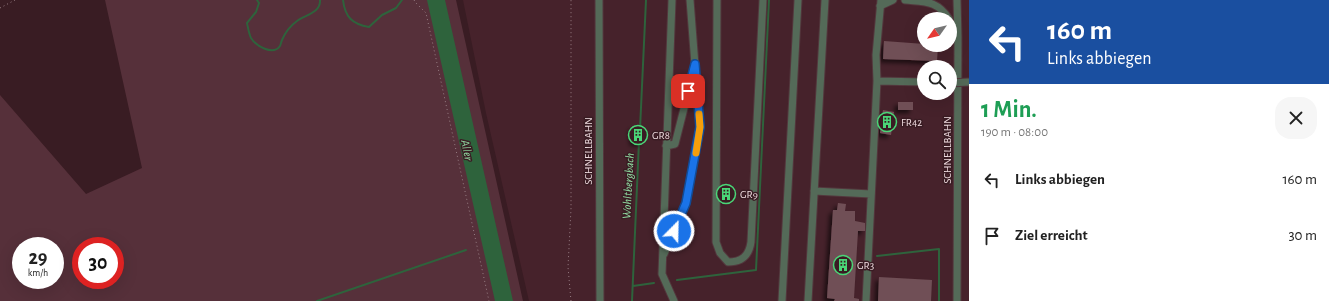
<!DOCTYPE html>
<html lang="de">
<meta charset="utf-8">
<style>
:root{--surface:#fff;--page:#f6f6f6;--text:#222;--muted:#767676}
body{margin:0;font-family:"Alegreya Sans",sans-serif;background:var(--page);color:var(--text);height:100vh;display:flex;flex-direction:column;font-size:15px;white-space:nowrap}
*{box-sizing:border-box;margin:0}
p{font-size:13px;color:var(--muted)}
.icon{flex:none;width:22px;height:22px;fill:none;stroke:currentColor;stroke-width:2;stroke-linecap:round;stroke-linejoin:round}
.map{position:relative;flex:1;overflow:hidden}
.details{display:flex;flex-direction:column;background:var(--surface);width:360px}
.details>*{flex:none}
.banner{background:#1a4fa0;color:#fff;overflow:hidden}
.needle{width:26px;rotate:236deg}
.tools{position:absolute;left:917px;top:12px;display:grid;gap:8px}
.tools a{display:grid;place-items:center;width:40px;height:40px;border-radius:50%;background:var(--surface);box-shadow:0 4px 16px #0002;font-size:20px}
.speed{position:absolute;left:12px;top:237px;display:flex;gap:8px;font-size:20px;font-weight:700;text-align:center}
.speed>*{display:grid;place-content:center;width:52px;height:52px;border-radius:50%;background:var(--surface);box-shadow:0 4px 16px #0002;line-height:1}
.speed small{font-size:10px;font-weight:400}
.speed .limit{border:6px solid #d22;background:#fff;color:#111}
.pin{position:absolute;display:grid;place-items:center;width:34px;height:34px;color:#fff;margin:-17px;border-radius:8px;box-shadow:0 2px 6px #0006}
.me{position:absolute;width:44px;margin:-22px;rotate:23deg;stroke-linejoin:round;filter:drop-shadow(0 0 3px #0008)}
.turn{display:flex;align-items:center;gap:14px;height:84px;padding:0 12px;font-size:18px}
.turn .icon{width:52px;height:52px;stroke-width:2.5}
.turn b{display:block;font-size:28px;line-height:34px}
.round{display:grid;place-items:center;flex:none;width:42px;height:42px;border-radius:16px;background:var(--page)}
.head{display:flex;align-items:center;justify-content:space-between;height:68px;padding:0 12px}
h1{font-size:24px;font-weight:600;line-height:30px;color:#1e9e55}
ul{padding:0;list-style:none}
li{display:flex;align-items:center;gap:12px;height:56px;padding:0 12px}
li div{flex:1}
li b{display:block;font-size:15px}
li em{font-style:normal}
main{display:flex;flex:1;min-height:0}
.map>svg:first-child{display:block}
</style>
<main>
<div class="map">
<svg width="969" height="301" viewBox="0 0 969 301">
<defs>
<filter id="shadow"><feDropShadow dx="-3.5" dy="3.5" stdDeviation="2" flood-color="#0009"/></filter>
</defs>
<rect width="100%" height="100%" fill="#391c23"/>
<path fill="#46222b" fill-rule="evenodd" d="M463,0H969V301H529L486,113ZM924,19H950V45H924ZM924,67H950V93H924Z"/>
<path fill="#56303a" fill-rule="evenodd" d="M105,0H456L523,301H0V95L86,194L142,168ZM21,246H55V280H21ZM81,246H115V280H81Z"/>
<path fill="#2e633c" d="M427,0H445L513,301H495Z"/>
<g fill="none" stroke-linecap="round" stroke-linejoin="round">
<path stroke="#2e633c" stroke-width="2" d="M257,0L259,3L256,12L247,23C248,28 249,34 251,38C256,46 273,56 280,46C281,44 281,42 282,40C285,33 290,26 297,21C305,15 321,13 320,0
M343,0C345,17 352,24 369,27L382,15L396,8L402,0
M640,129L646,0
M877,256L939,249V301
M677,280L756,270L769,0
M633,286L654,283
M317,301L466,250
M632,301L639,141"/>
</g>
<path fill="#704f56" filter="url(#shadow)" d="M884,41L938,45L937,61L883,59Z
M898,102H913V110H898Z
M883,110L894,112L891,135L880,133Z
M632,126L644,127V143L633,142Z
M722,187L730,188L729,200L722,199Z
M838,203L846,204L845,211H855V221L865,223V231H858L854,298L859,299V301H834L835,299L827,298L833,210H837Z
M879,277L932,280L931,301H878Z"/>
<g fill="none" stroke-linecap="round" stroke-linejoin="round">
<defs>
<path id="minor" d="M599,0L600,301
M672,0L662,274L674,301
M717,0L716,242L720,253L728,262C742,262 749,256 751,242L763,0
M881,0L876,55L877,81L924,82
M905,0C925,2 937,0 949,19
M957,0L958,37L957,301
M880,6L893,0
M666,146L675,144L695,65L690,0
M814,191L871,194
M664,254L686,203L700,127L695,65
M782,301L798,0
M808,301L825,0
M866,301L877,81"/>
</defs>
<use href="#minor" stroke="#53373d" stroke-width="9"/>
<path stroke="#987f85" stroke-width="1" stroke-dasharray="1 3" stroke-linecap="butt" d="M414,0L416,3L426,13L489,301
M0,8L15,0
M571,301L568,267L571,209V0"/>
<use href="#minor" stroke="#546a58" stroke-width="7"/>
<defs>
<path id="minor-bridge" d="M950,83L969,82"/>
</defs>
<use href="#minor-bridge" stroke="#53373d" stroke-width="9" stroke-linecap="butt"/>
<use href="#minor-bridge" stroke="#546a58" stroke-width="7"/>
</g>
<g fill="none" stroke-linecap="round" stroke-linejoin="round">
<defs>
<path id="route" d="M674,231L686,203L700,127L695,64L688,91"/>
</defs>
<use href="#route" stroke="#114b97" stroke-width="10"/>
<use href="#route" stroke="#1a73e8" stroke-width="7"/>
<path stroke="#f59e0b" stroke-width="7" d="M696,153L700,127L699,114"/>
</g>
<defs>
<symbol id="building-ring" viewBox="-11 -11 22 22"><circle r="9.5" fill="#391c23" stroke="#4ad677" stroke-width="1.5"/><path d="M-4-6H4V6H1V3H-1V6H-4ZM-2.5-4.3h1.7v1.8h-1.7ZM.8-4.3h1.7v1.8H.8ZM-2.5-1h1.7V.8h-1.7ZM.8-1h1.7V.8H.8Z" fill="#4ad677"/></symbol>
</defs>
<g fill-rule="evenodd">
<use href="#building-ring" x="876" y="111" width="22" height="22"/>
<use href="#building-ring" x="627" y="124" width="22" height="22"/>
<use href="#building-ring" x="715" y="183" width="22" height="22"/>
<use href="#building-ring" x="832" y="254" width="22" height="22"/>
</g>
<g text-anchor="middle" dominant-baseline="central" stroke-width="3" stroke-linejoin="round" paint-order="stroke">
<g font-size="11" fill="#f0dce0" stroke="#391c23" text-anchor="start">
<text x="901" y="122">FR42</text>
<text x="652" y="135">GR8</text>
<text x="740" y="194">GR9</text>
<text x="857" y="265">GR3</text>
</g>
<g font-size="11" fill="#f0dce0" stroke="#391c23">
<text transform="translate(947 150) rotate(-90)">SCHNELLBAHN</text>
<text transform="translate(588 151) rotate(-90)">SCHNELLBAHN</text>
</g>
<g font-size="12" font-style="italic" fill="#94e2a6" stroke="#391c23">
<text transform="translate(467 150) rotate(78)">Aller</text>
<text transform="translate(628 186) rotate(-87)">Wohltbergbach</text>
</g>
</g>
</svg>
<div class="tools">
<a><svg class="needle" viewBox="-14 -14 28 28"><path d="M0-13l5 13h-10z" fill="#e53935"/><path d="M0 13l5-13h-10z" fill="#767676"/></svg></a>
<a><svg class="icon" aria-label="search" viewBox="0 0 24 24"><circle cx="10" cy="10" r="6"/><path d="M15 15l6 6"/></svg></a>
</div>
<div class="speed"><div>29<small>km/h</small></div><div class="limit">30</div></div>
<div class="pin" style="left:688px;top:91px;background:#d93025"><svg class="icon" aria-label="arrive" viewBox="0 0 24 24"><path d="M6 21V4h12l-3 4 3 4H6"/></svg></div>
<svg class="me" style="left:674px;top:231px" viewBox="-20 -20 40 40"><circle r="17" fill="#1a73e8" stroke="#fff" stroke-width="3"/><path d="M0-11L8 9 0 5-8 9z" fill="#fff"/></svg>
</div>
<section class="details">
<div class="banner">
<div class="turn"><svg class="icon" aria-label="left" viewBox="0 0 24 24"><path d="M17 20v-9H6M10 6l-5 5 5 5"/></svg><div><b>160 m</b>Links abbiegen</div></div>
</div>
<div class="head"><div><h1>1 Min.</h1><p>190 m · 08:00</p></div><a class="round"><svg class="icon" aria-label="close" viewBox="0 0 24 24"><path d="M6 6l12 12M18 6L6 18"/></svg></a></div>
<ul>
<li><svg class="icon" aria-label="left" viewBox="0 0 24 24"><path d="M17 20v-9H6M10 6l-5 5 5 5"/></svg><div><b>Links abbiegen</b></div><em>160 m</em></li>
<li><svg class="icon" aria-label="arrive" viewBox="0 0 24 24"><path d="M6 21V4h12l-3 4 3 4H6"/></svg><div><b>Ziel erreicht</b></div><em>30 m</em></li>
</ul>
</section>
</main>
